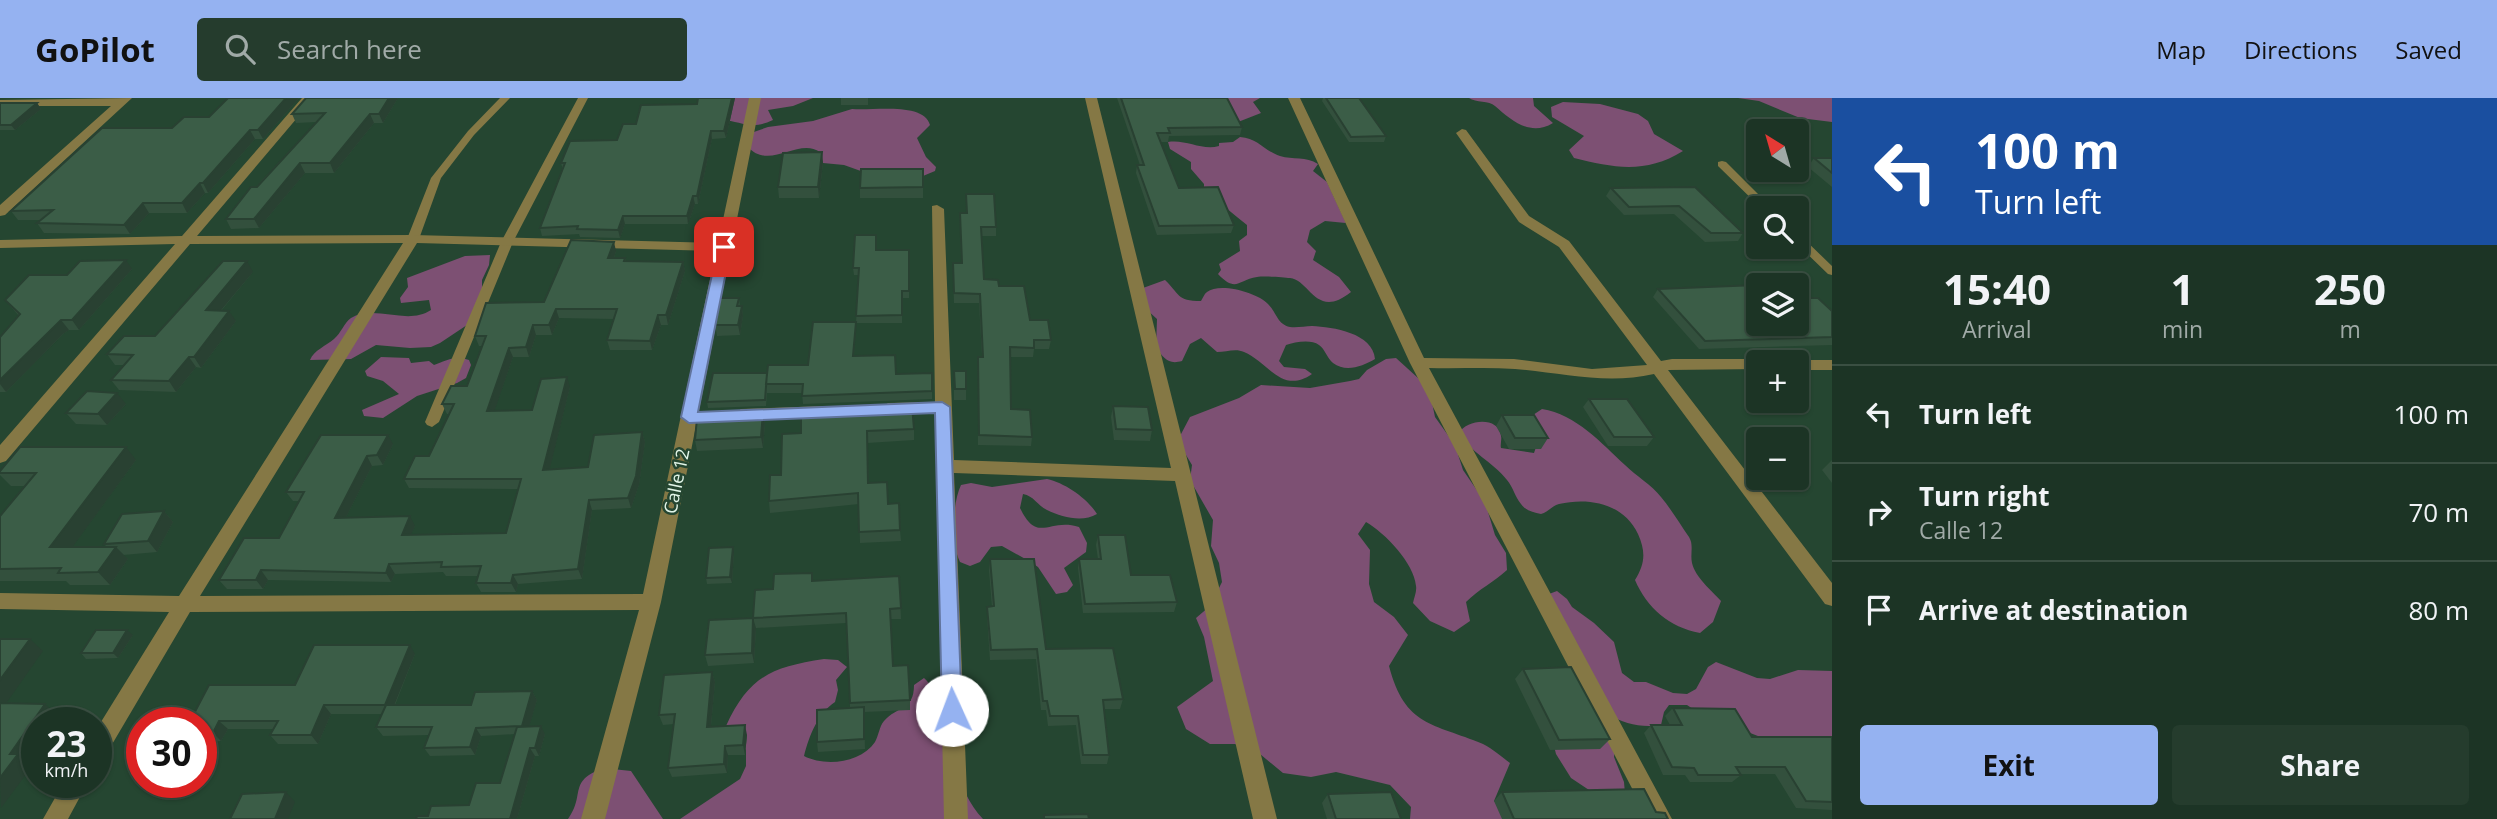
<!DOCTYPE html>
<meta charset="utf-8">
<style>
:root{--surface:#1c3425;--page:#253c2d;--text:#f1f3f6;--muted:#a0aaa7;--line:#3a4f42;--accent:#95b2f1}
body{margin:0;font-family:"Open Sans",sans-serif;background:var(--page);color:var(--text);height:100vh;display:flex;flex-direction:column;font-size:26px;white-space:nowrap}
*{box-sizing:border-box;margin:0}
p{font-size:23px;color:var(--muted)}
.icon{flex:none;width:38px;height:38px;fill:none;stroke:currentColor;stroke-width:2;stroke-linecap:round;stroke-linejoin:round}
.map{position:relative;flex:1;overflow:hidden}
.side{display:flex;flex-direction:column;background:var(--surface);width:665px}
.side>*{flex:none}
.banner{background:#1a4fa0;color:#fff;overflow:hidden}
.needle{width:46px;rotate:323deg}
.fabs{position:absolute;left:1746px;top:21px;display:grid;gap:14px}
.fabs a{display:grid;place-items:center;width:63px;height:63px;border-radius:7px;background:var(--surface);box-shadow:0 2px 5px #0004,0 0 0 2px var(--line);font-size:35px}
.speed{position:absolute;left:21px;top:609px;display:flex;gap:14px;font-size:35px;font-weight:700;text-align:center}
.speed>*{display:grid;place-content:center;width:91px;height:91px;border-radius:50%;background:var(--surface);box-shadow:0 2px 5px #0004,0 0 0 2px var(--line);line-height:1}
.speed small{font-size:18px;font-weight:400}
.speed .limit{border:10px solid #d22;background:#fff;color:#111}
.pin{position:absolute;display:grid;place-items:center;width:60px;height:60px;color:#fff;margin:-30px;border-radius:14px;box-shadow:0 4px 10px #0006}
.me{position:absolute;width:77px;margin:-38px;rotate:358deg;stroke-linejoin:round;filter:drop-shadow(0 0 5px #0008)}
.turn{display:flex;align-items:center;gap:24px;height:147px;padding:0 28px;font-size:32px}
.turn .icon{width:91px;height:91px;stroke-width:2.5}
.turn b{display:block;font-size:49px;line-height:60px}
.eta{display:flex;justify-content:space-evenly;align-items:center;height:119px;text-align:center}
.eta b{font-size:42px;font-weight:700;line-height:49px}
.button{display:flex;gap:14px;margin-top:auto;padding:14px 28px}
.button a{flex:1;height:80px;border-radius:7px;background:var(--accent);color:#111;font-size:28px;font-weight:700;line-height:80px;text-align:center}
.button a+a{background:var(--page);color:var(--text)}
ul{padding:0;list-style:none}
li{display:flex;align-items:center;gap:21px;height:98px;padding:0 28px;border-top:2px solid var(--line)}
li div{flex:1}
li b{display:block;font-size:26px}
li em{font-style:normal}
header{display:flex;align-items:center;gap:42px;box-sizing:border-box;height:98px;padding:0 35px;background:var(--accent);color:#111}
header strong{font-size:33px}
nav{display:flex;gap:38px;margin-inline-start:auto;font-size:24px}
.search{width:490px;height:63px;background:var(--page);display:flex;align-items:center;gap:18px;box-sizing:border-box;padding:0 24px;border-radius:7px;color:var(--muted);font-size:26px}
main{display:flex;flex:1;min-height:0}
.map>svg:first-child{display:block}
</style>
<header>
<strong>GoPilot</strong>
<div class="search"><svg class="icon" aria-label="search" viewBox="0 0 24 24"><circle cx="10" cy="10" r="6"/><path d="M15 15l6 6"/></svg>Search here</div>
<nav><a>Map</a><a>Directions</a><a>Saved</a></nav>
</header>
<main>
<div class="map">
<svg width="1832" height="721" viewBox="0 0 1832 721">
<rect width="100%" height="100%" fill="#254631"/>
<path fill="#7d5073" d="M735,0H813L793,8L768,12L773,22C750,33 743,23 721,22Z
M1181,0H1260L1253,4L1261,15L1238,24Z
M1469,0H1533L1534,8L1553,25C1530,39 1511,22 1495,8C1489,2 1476,5 1469,0Z
M1738,0H1832V24L1800,20L1759,3Z
M1563,4L1600,6L1638,16L1648,23L1654,36L1683,53C1646,76 1614,70 1574,60L1569,52L1584,38L1552,19L1551,9Z
M852,11C873,13 924,4 930,27L917,40L926,59L936,69L935,73L923,78L886,82L844,67L823,65L820,54C798,39 770,73 748,49L751,35L768,29L813,23Z
M1240,39C1258,40 1264,53 1280,58C1293,62 1306,58 1318,66L1313,73L1327,84L1346,125L1325,123L1310,132L1307,144L1316,153L1313,162L1339,179L1351,194C1316,222 1310,182 1290,180C1283,179 1263,178 1257,179C1238,182 1236,195 1218,176L1221,172L1219,166L1240,153L1239,143L1247,137V127C1232,115 1219,104 1204,91V86L1191,71V64L1170,51L1168,44C1186,41 1202,53 1219,48V45L1233,44Z
M490,157L489,167L482,182V208L470,225L440,245L431,249L410,250L376,247L351,261L310,262C314,252 326,248 334,241C341,235 344,225 351,220C375,206 407,228 431,212L429,202L401,205L400,200L408,189L407,180L465,158Z
M1165,182C1180,196 1176,203 1201,203C1203,200 1204,196 1207,194C1220,184 1258,195 1268,206C1277,215 1277,226 1290,229C1297,230 1305,228 1312,228C1333,229 1373,235 1375,261C1363,268 1346,275 1333,265C1327,260 1325,251 1319,247C1311,241 1295,244 1286,247L1279,263L1284,269L1305,271L1312,276C1282,297 1268,264 1244,254C1236,250 1226,254 1217,254L1201,240L1190,246L1182,263C1168,267 1164,260 1156,250L1157,221L1146,211L1143,190Z
M381,259L409,260L411,265L429,263L434,267C447,262 456,257 469,262L471,267L466,280L457,285L417,298L383,320L364,318L362,312L399,296L383,283L367,278L365,273Z
M1396,260L1429,290L1435,319L1455,347L1463,372L1485,404L1495,437L1506,455L1507,472C1494,484 1479,491 1466,504L1470,523L1454,534L1430,523L1413,505C1414,500 1417,493 1416,488C1414,465 1385,435 1366,424L1358,436L1370,452L1369,486L1374,504L1394,519L1408,537L1389,568C1405,629 1433,625 1483,646C1493,651 1502,659 1510,665L1494,703L1511,721H1410L1411,709L1390,687L1336,674L1311,679L1283,675L1260,656L1235,646H1210L1186,631L1177,609L1213,583L1204,539L1196,520L1210,508L1222,484L1219,465L1211,448L1213,422L1190,382L1192,367L1183,352L1180,338L1190,319L1239,300L1261,287L1310,290L1350,283L1359,281L1367,272L1386,261Z
M1542,311C1576,316 1602,346 1625,367C1636,378 1652,387 1661,399C1671,411 1680,426 1689,439C1694,447 1690,456 1692,465C1695,479 1712,493 1721,503L1713,524L1700,535C1669,529 1647,510 1635,482C1645,466 1646,454 1638,436C1624,406 1590,399 1559,406C1552,408 1548,414 1541,416C1533,414 1526,413 1521,406C1515,399 1513,389 1507,382C1492,363 1471,355 1459,335C1467,321 1499,318 1501,338C1502,342 1500,346 1501,350L1534,355L1536,349L1530,319Z
M1047,381C1065,385 1087,400 1097,416C1082,425 1062,419 1047,412C1037,407 1034,398 1023,396L1020,410C1038,447 1049,419 1079,429L1087,445L1086,454L1064,470L1073,487L1067,494L1056,496L1038,469L1029,463L1002,448L991,449L980,464L970,468L960,464C951,446 952,406 961,387L971,385L992,389Z
M1557,493L1567,501L1572,509L1594,525L1614,544L1622,575L1634,584H1646L1673,595L1687,596L1696,591L1708,569L1716,564L1757,580L1770,581L1798,572L1832,573V646L1775,638L1763,640L1699,615L1687,607H1669L1664,614L1661,627C1642,630 1624,626 1608,616L1616,637L1614,659L1624,684L1625,696L1601,700L1571,680L1556,656L1553,644L1575,583L1549,496Z
M824,561L838,562L847,569L836,582L838,592L835,604C818,615 809,638 804,658C825,669 861,665 875,644C879,637 879,629 884,623C897,608 914,613 914,587L924,580C939,594 936,606 941,625C949,655 961,698 983,721H680L740,681L746,668V652L726,628C749,578 772,569 824,561Z
M603,670L631,673L663,721H568C586,696 567,684 603,670Z"/>
<g fill="none" stroke-linecap="round" stroke-linejoin="round">
<path fill="#857845" fill-rule="evenodd" d="M500,0H510L474,37L441,80L419,141L413,144L409,143L407,141L431,80L468,33Z
M578,0H588L513,144L439,324L432,329L427,327L425,324L501,144Z
M1722,63L1726,64L1772,110H1761L1718,68V64Z
M1797,137L1801,138L1832,168V177L1828,176L1797,146Z"/>
<path fill="#857845" fill-rule="evenodd" d="M132,0L5,117L0,118V107L111,8H0V2Z
M302,0H314L197,138L413,137L718,145L749,0H761L661,504L605,721H581L639,512L190,514L104,660L96,663V632L169,514L0,511V495L179,498L403,145L190,146L6,363L0,365V347L175,146L0,150V142L182,138ZM417,145L716,153L643,496L200,498Z
M1085,0H1097L1277,721H1253L1175,383L954,375L968,721H944L935,315L888,317L880,311L888,305L935,304L932,108L937,107L944,111L954,362L1171,370Z
M1288,0H1300L1424,260L1514,261L1592,271L1647,267L1559,149L1519,124L1456,35L1462,31L1466,32L1529,118L1569,143L1661,263L1672,261H1759L1766,264H1759V271L1668,272L1832,485V508L1825,506L1654,276C1607,287 1562,275 1515,271C1486,269 1457,271 1429,270L1672,721H1648L1410,265Z
M1797,262H1832V272H1797V264H1791Z
M825,308L833,314L831,318L741,323L733,317L741,311Z
M64,684H88L68,721H43Z"/>
</g>
<path fill="#33503d" d="M228,0H299L263,41H255L208,95H205L187,115H149L130,136L44,135L37,125L41,122H18L11,113L172,30L209,19Z
M398,0L383,25H374L334,75H305L259,130L231,131L226,121L316,24L296,25L292,16Z
M698,0H735L726,40L712,41L698,106H695L688,126H625L620,140L580,139L579,136L542,138L540,130L563,72L561,65L617,42L697,6Z
M841,0H868V7H841Z
M1117,0H1227L1242,29L1240,37L1169,38L1168,44H1161L1179,90L1234,127L1231,135L1157,137L1136,75L1137,67H1140Z
M1323,0H1359L1386,38L1384,44H1349L1322,3Z
M0,5H37L41,11L15,32H0Z
M1814,60H1832V89L1808,69Z
M823,65L819,100H779L778,89Z
M923,71V100H860V90Z
M1695,89L1743,135L1738,143L1705,144L1674,116L1624,117L1606,98L1611,90Z
M966,96L996,129V138H982L984,181L999,188L1030,222L1051,242L1049,251H1034L1033,259H1010L1011,311L1032,339L1031,348L978,347V259H982L979,205H954L953,174L961,165L960,115H966Z
M876,152H909V200H902V225H856L859,177H854L853,170Z
M616,153L614,160H625L626,163L683,164L685,173L668,227H661L652,252H610L607,242L614,221L559,220L552,237H536L529,259H513L494,313L532,312L570,289L549,372L588,369L642,334L645,344L639,387L631,410L592,412L582,481L518,486L516,494H481L476,485L478,478H446L443,474L395,476L391,484L268,482L263,491H227L219,482L279,440L299,403H293L286,394L393,346L383,367L372,368L346,419L415,428L411,436L506,435L518,391L409,390L404,381L429,358L450,316H447L442,306L467,288L483,248H479L475,238L544,204Z
M132,171L79,232H69L63,236L6,294H0V239L19,218L5,202L67,177Z
M253,174L221,213L236,223L201,270L196,269L176,294L119,292L111,282L124,267H115L107,256L155,238Z
M1658,191L1759,226L1832,213V247L1699,251L1653,199Z
M739,200L740,208H742L743,218L740,237L717,238L715,227Z
M856,232L854,258L896,276L932,275V301L803,306L802,295H767V294L766,308L708,310L707,304L808,267Z
M954,273L966,291V302H954Z
M1589,301L1654,339L1647,348H1608L1583,309Z
M126,306L107,327L76,326L66,315Z
M1113,308L1152,332L1150,343L1114,342L1111,319Z
M763,314L765,325L763,350L697,353L695,342Z
M1502,317L1548,340L1541,351H1509L1496,328Z
M914,331V342L867,345L869,385L888,406L900,432L901,443L860,445L859,406L770,415L769,403L801,335Z
M136,362L72,449H107L104,446L164,413L173,424L157,454L123,457L128,461L110,487H70L66,483H0V418L25,388H11L0,377V375Z
M1832,362V385L1822,372Z
M1098,437L1131,477L1177,504L1174,514L1083,515L1078,470L1079,461H1098L1096,447Z
M734,454L732,485L707,486L706,480Z
M990,461L1046,551L1123,601L1120,611H1104L1109,657L1107,666H1081L1076,627L1048,628L1046,612H1041L1036,561L990,562L987,519V509H992L989,472Z
M812,475L813,483L899,478L901,521H891L893,568L910,602V612L864,614L865,651L818,654L817,644L850,609L846,525L756,530L754,565L708,568L705,557L753,520L773,491Z
M133,537L118,560L86,561L81,555Z
M415,556L395,607H471L532,593L537,602L529,628L545,636L539,658H535L517,721H416L469,707L500,685L515,636L481,638L475,657L430,658L424,650L429,637L383,638L376,629L382,616H331L318,646H278L270,637L273,631H228L221,643L201,644V625L295,587Z
M1523,571L1610,641L1600,651L1550,652L1515,581Z
M712,574L715,584L711,628L747,637L745,657H728L727,675L672,679L668,670L674,626L663,627L659,617Z
M1673,610L1752,639H1832V712L1796,710L1775,676H1741V677L1732,684H1690L1685,677H1663L1644,635L1651,627H1670L1665,618Z
M142,648V679H141L130,669Z
M1502,694L1656,714L1668,721H1502L1494,703Z
M1328,696L1401,721H1327L1322,705Z"/>
<path fill="#294132" d="M286,0H299L263,41L258,32Z
M389,0H398L383,25L379,16Z
M732,0H735L726,40L724,33Z
M37,5L41,11L15,32L11,27Z
M370,16L374,25L334,75L330,65Z
M250,32L255,41L208,95L203,85Z
M711,33L712,41L698,106L697,98Z
M822,54L823,65L819,100L818,89Z
M300,65L305,75L259,130L254,121Z
M200,85L205,95L187,115L182,105Z
M693,98L695,106L688,126L687,118Z
M143,105L149,115L130,136L124,127Z
M623,118L625,126L620,140L618,132Z
M614,144L616,153L611,170L608,160Z
M126,162L132,171L79,232L72,222Z
M247,163L253,174L212,223L206,212Z
M683,164L685,173L668,227L666,217Z
M742,208L743,218L740,237L738,227Z
M556,211L559,220L552,237L549,227Z
M229,213L236,223L201,270L194,259Z
M658,217L661,227L652,252L650,243Z
M61,222L69,232L63,236L6,294L0,286V282L56,227Z
M856,224V232L853,267V258Z
M533,227L536,237L529,259L526,249Z
M509,250L513,259L491,323L487,313Z
M189,259L196,269L176,294L169,283Z
M567,279L570,289L547,382L543,372Z
M117,295L126,306L107,327L98,316Z
M763,314L765,325L763,350L761,339Z
M642,334L645,344L639,387L631,410L628,400Z
M388,337L393,346L383,367L377,357Z
M126,349L136,362L63,462L50,449Z
M367,358L372,368L341,429L335,420Z
M589,402L592,412L582,481L578,471Z
M164,413L173,424L157,454L148,443Z
M410,418L415,428L407,446L402,437Z
M116,449L128,461L110,487L98,474Z
M733,449L734,454L732,485L730,479Z
M389,466L395,476L391,484L386,475Z
M261,472L268,482L263,491L256,482Z
M513,477L518,486L516,494L511,485Z
M753,520L756,530L754,565L752,555Z
M127,532L133,537L118,560L113,555Z
M30,541L43,553L0,614V582Z
M410,547L415,556L391,615L385,607Z
M712,574L715,584L710,638L707,629Z
M532,593L537,602L527,636L522,628Z
M45,606L58,618L53,625H37V649L27,663L33,667L1,710L0,680L10,656Z
M324,607L331,616L318,646L311,637Z
M219,623L228,631L221,643L213,635Z
M745,627L747,637L745,657L743,647Z
M541,628L545,636L539,658L535,650Z
M476,630L481,638L475,657L470,649Z
M725,648L728,657L727,675L724,666Z
M530,650L535,658L517,721H510Z
M286,694L295,704L288,721H275Z"/>
<path fill="#3b5d47" stroke="#294132" stroke-width="2" d="M228,0H286L258,32H250L203,85H200L182,105H143L124,127L37,125L53,112L11,113L102,30H172L184,19H209Z
M306,0H389L379,16H370L330,65H300L254,121H226L251,89H257L325,15L292,16Z
M698,0H732L724,33H711L697,98H693L687,118H623L618,132L577,131L578,128L540,130L565,65H561L570,43L617,42L623,26H636L641,7L697,6Z
M1121,0H1227L1242,29L1168,30L1170,35H1157L1179,90L1218,89L1234,127L1159,128L1137,67H1144Z
M1326,0H1359L1386,38L1351,39Z
M0,5H37L11,27H0Z
M822,54L818,89H778L783,55Z
M1814,60H1832V75Z
M861,71H923V89L860,90Z
M1695,89L1743,135H1711L1679,108L1629,109L1611,90Z
M966,96H994L996,129H981L984,181L998,182L999,188H1024L1030,222H1048L1051,242H1034V250L1010,249L1011,311L1030,312L1032,339L979,337L978,259H983L980,196L954,195L953,165H962L960,115H967Z
M855,137H876V152H909V193H902V217L856,218L859,170H853Z
M571,142L614,144L608,160H625L624,163L683,164L666,217H658L650,243L607,242L617,211H556L549,227H533L526,249L509,250L487,313L532,312L541,281L567,279L543,372L588,369L594,337L642,334L636,378L628,400L589,402L578,471L513,477L511,485H476L481,468L441,469L442,464L389,466L386,475L261,472L256,482H219L244,440H279L304,394H286L321,337H388L377,357L367,358L335,420L410,418L402,437L506,435L521,381H404L415,358H429L454,306H442L451,288H467L486,238H475L486,205L544,204Z
M126,162L72,222H61L56,227L0,282V239L20,216L5,202L29,177H67L80,163Z
M223,163H247L206,212L229,213L194,259H189L169,283L111,282L133,257L107,256L124,238H155Z
M1757,187L1759,189V226H1797V200H1818L1832,213V239L1705,243L1658,191Z
M720,200H739L737,208H742L738,227H715Z
M813,224H856L853,258L895,257L896,276L932,275V293L802,298L803,286H766L768,267H808Z
M954,273H966V291H955Z
M713,275H767L765,302L707,304Z
M87,293L117,295L98,316L66,315Z
M1589,301H1627L1654,339H1614Z
M912,307L914,331L867,333L868,385L887,384L888,406L899,405L900,432L859,434L858,395L769,403L770,377H781L782,336L801,335V311Z
M1113,308L1148,309L1152,332L1116,331Z
M763,314L761,339L695,342L697,320L702,319L703,316Z
M1502,317H1534L1548,340H1515Z
M20,349H126L50,449H116L98,474L58,475L61,470L0,471V418L36,375H0V373Z
M164,413L148,443L104,446L122,416Z
M1098,437H1125L1131,477H1170L1177,504L1085,506L1079,461H1101Z
M733,449L730,479L706,480L709,450Z
M990,461H1034L1046,551L1113,550L1123,601L1103,602L1109,657H1083L1078,618H1050L1047,603H1043L1037,551L991,552L987,509L994,508Z
M812,475V483L899,478L901,510L890,511L893,568L908,567L910,602L850,605L846,515L753,520L752,555L705,557L709,522L753,520L755,492L773,491L774,476Z
M96,532H127L113,555H81Z
M0,541H30L0,582Z
M314,547H410L385,607H324L311,637H270L278,623H219L213,635H201V625H189L209,587H295Z
M1571,569L1610,641L1559,642L1523,571Z
M712,574L707,629L745,627L743,647L725,648L724,666L668,670L675,616L659,617L664,577Z
M532,593L522,628L476,630L470,649L424,650L432,629H376L386,607H471L475,594Z
M0,605L45,606L10,656H18L0,680Z
M864,609V641L817,644V612Z
M1673,610L1735,611L1752,639H1832V704L1806,703L1785,669H1736L1741,677H1698L1694,670L1672,669L1651,627H1682Z
M541,628L535,650H530L510,721H416L417,718H428L431,708L469,707L476,685H500L517,629Z
M142,648V669H130Z
M1644,691L1656,714L1665,715L1668,721H1514L1502,694Z
M286,694L275,721H230L242,696Z
M1391,694L1401,721H1336L1328,696Z
M1088,716L1089,721H1044V717Z"/>
<path fill="#95b2f1" stroke="#61749d" stroke-width="2" d="M724,145L731,149L698,314L942,304L950,309L962,612L959,619L952,621L945,619L942,612L935,315L689,325L681,319L718,149Z"/>
<g text-anchor="middle" dominant-baseline="central" stroke-width="5" stroke-linejoin="round" paint-order="stroke">
<g font-size="18" fill="#e2f5e8" stroke="#254631">
<text transform="translate(676 383) rotate(-78)">Calle 12</text>
</g>
</g>
</svg>
<div class="fabs">
<a><svg class="needle" viewBox="-14 -14 28 28"><path d="M0-13l5 13h-10z" fill="#e53935"/><path d="M0 13l5-13h-10z" fill="#a0aaa7"/></svg></a>
<a><svg class="icon" aria-label="search" viewBox="0 0 24 24"><circle cx="10" cy="10" r="6"/><path d="M15 15l6 6"/></svg></a>
<a><svg class="icon" aria-label="layers" viewBox="0 0 24 24"><path d="M12 4l9 5-9 5-9-5zM3 14l9 5 9-5"/></svg></a>
<a>+</a>
<a>−</a>
</div>
<div class="speed"><div>23<small>km/h</small></div><div class="limit">30</div></div>
<div class="pin" style="left:724px;top:149px;background:#d93025"><svg class="icon" aria-label="arrive" viewBox="0 0 24 24"><path d="M6 21V4h12l-3 4 3 4H6"/></svg></div>
<svg class="me" style="left:952px;top:612px" viewBox="-20 -20 40 40"><circle r="19" fill="#fff"/><path d="M0-13L10 11 0 6-10 11z" fill="#95b2f1"/></svg>
</div>
<section class="side">
<div class="banner">
<div class="turn"><svg class="icon" aria-label="left" viewBox="0 0 24 24"><path d="M17 20v-9H6M10 6l-5 5 5 5"/></svg><div><b>100 m</b>Turn left</div></div>
</div>
<div class="eta">
<div><b>15:40</b><p>Arrival</p></div>
<div><b>1</b><p>min</p></div>
<div><b>250</b><p>m</p></div>
</div>
<ul>
<li><svg class="icon" aria-label="left" viewBox="0 0 24 24"><path d="M17 20v-9H6M10 6l-5 5 5 5"/></svg><div><b>Turn left</b></div><em>100 m</em></li>
<li><svg class="icon" aria-label="right" viewBox="0 0 24 24"><path d="M7 20v-9h11M14 6l5 5-5 5"/></svg><div><b>Turn right</b><p>Calle 12</p></div><em>70 m</em></li>
<li><svg class="icon" aria-label="arrive" viewBox="0 0 24 24"><path d="M6 21V4h12l-3 4 3 4H6"/></svg><div><b>Arrive at destination</b></div><em>80 m</em></li>
</ul>
<div class="button"><a>Exit</a><a>Share</a></div>
</section>
</main>
